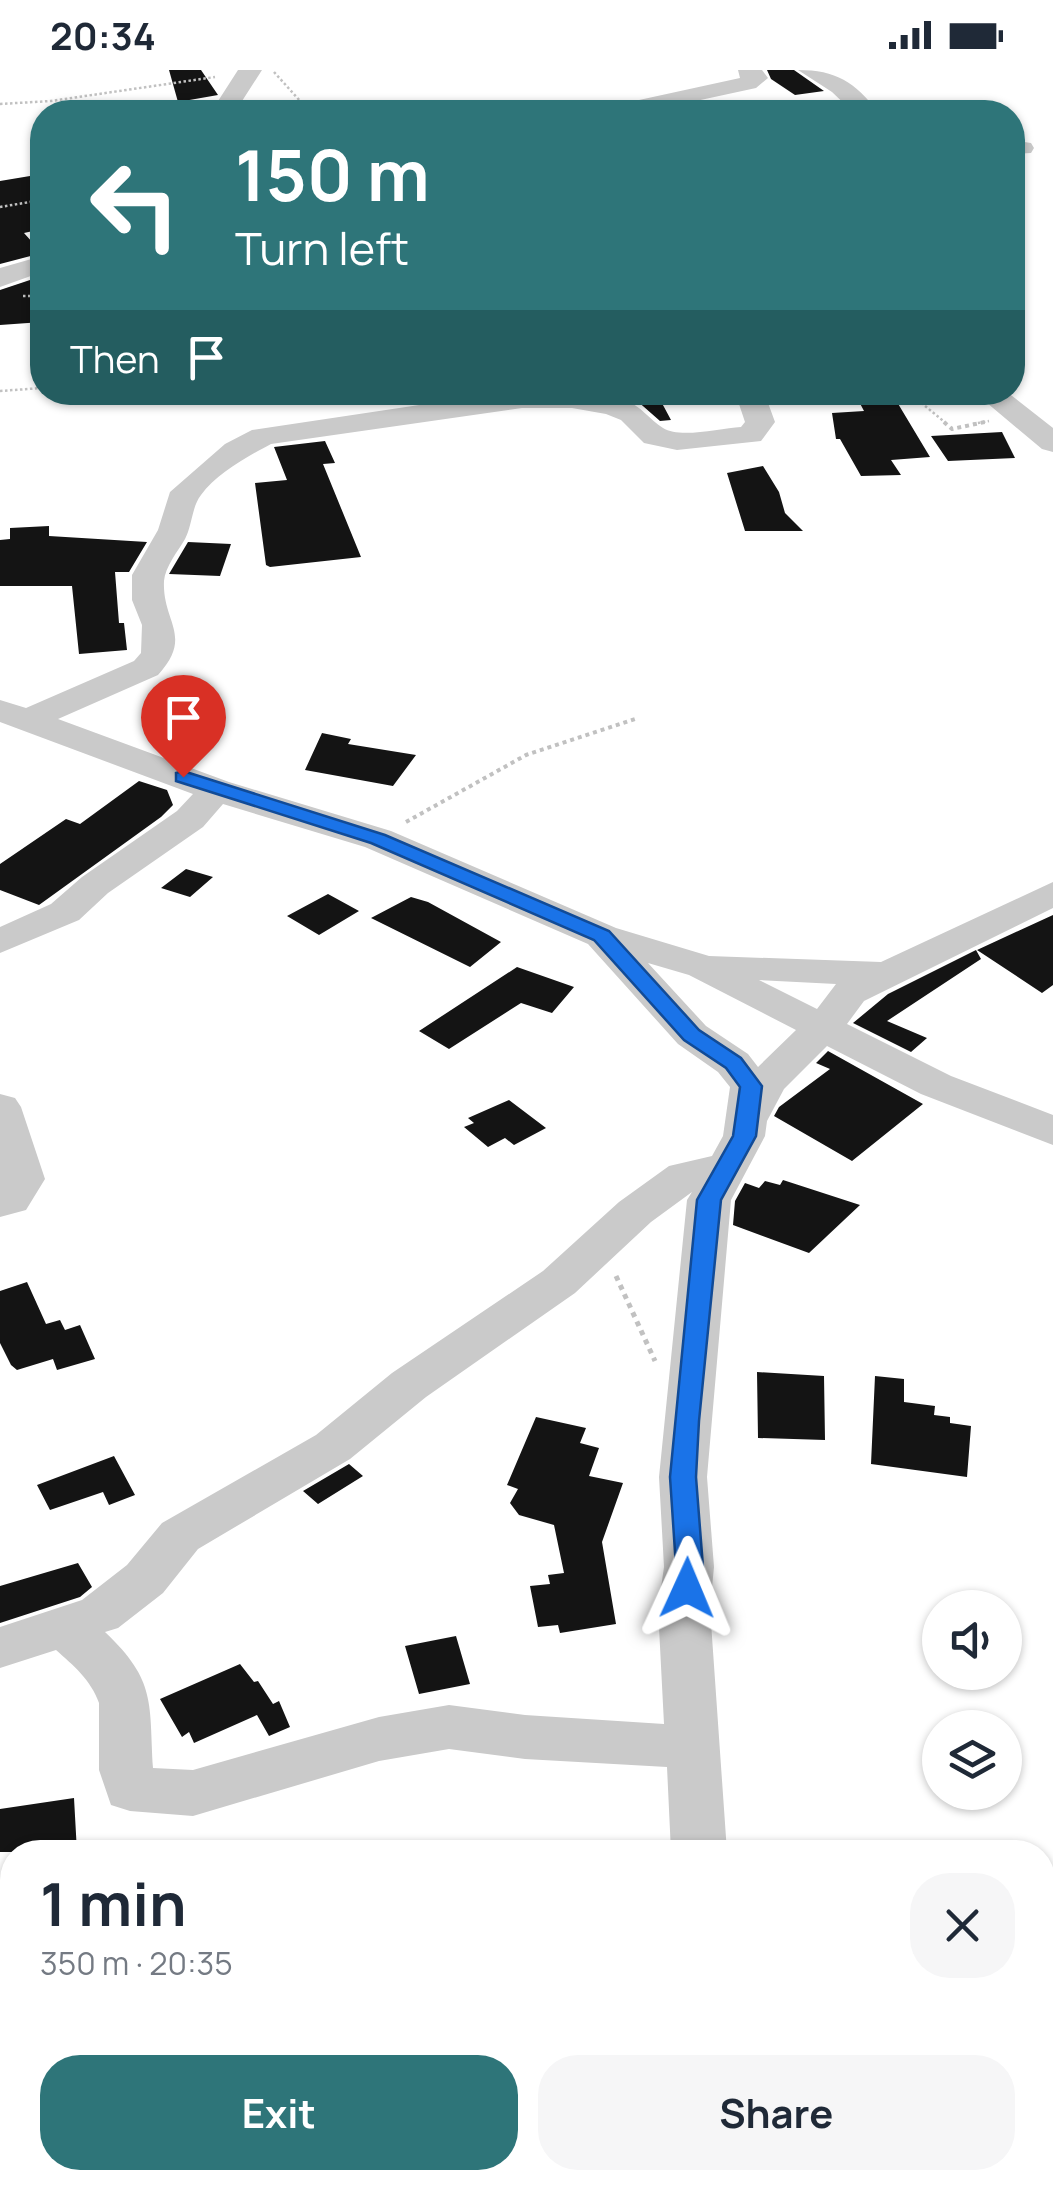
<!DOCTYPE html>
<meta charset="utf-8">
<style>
:root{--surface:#fff;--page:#f6f6f7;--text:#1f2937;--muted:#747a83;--accent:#2e7579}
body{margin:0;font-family:Manrope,sans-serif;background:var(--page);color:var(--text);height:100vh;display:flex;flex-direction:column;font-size:38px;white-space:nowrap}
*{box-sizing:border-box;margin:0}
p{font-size:32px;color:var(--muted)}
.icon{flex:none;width:55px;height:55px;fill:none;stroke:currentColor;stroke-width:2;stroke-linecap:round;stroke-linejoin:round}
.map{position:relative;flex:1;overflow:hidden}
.panel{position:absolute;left:0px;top:1770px;width:1055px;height:350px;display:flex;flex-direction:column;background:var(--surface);border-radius:40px 40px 0 0;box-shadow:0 2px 8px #0004}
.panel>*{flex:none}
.guide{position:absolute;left:30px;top:30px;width:995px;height:305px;border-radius:40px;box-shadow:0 2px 8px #0004;background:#2e7579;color:#fff;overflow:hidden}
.buttons{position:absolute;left:922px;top:1520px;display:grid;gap:20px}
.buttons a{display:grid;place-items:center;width:100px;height:100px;border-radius:50%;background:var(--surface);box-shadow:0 2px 8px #0004;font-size:50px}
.pin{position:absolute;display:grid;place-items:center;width:85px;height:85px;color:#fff;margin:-102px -42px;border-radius:50% 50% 50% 0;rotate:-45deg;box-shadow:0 0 10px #0007}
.pin .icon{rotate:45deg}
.me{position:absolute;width:110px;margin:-55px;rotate:1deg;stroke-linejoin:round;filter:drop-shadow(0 0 8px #0008)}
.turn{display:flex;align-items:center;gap:35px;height:210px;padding:0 40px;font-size:45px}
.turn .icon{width:130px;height:130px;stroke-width:2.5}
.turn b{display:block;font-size:70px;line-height:85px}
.then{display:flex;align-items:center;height:95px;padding:0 40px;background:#0003;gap:20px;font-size:38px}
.round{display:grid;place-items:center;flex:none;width:105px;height:105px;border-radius:40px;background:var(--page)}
.overview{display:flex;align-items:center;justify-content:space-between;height:170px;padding:0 40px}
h1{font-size:60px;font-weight:700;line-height:75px}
.primary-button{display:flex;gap:20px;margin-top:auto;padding:20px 40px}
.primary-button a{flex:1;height:115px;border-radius:40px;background:var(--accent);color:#fff;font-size:40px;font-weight:700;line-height:115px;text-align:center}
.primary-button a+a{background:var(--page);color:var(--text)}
.status{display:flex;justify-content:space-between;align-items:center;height:70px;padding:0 50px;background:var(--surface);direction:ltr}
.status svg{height:28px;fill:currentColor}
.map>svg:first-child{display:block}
</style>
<div class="status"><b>20:34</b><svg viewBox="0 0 49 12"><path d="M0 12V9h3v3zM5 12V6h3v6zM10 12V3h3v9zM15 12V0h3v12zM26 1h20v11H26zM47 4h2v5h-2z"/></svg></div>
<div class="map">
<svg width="1053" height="2120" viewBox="0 0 1053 2120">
<rect width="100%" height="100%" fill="#fff"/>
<path fill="#141414" d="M169,0H201L218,25L178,32Z
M767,0H794L824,21L795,25L771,9Z
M42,104V159L24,163L42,183L0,194V111Z
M42,206V218L38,219L42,252L0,255V220Z
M627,322H656L671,350L660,351Z
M854,322H891L930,387L891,390L901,405L861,406L840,369H836L832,343L864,341Z
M1002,362L1015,388L948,391L931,366Z
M325,371L335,393L323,394L361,487L270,497L266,495L255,413L287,410L274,377Z
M763,396L779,422L785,443L803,461H745L727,403Z
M49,456V466L147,472L129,502H115L119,553H124L127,580L79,584L72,516H0V470L10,469V458Z
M188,472L231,474L220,506L169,504Z
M322,663L351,669L348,674L416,685L393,716L305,700Z
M139,711L167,720L173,735L161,747L39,835L0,820V794L66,749L80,754Z
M186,799L213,807L190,827L161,818Z
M328,824L359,841L319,865L287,846Z
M411,827L428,832L501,872L470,897L371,848Z
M1053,845V915L1042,923L977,880Z
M976,880L981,889L887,951L927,968L911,982L853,953L888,924Z
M517,897L574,917L552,943L521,933L449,979L419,961Z
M828,981L923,1034L852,1091L774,1046L779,1037L830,999L816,993Z
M509,1030L546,1058L514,1075L505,1068L488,1077L464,1057L474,1053L468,1048Z
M783,1110L860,1135L809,1183L733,1155L735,1131L745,1113L759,1118L765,1111L780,1115Z
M27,1212L46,1254L60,1250L65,1260L80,1255L95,1289L57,1300L53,1289L17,1300L11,1295L0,1273V1221Z
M757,1302L824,1306L825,1370L758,1368Z
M875,1306L904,1309V1332L935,1336L934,1345L950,1347V1353L971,1356L967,1407L871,1394Z
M536,1347L586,1358L580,1373L599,1378L589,1406L623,1413L602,1472L616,1554L560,1563L558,1555L538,1557L530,1516L550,1514L548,1505L564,1503L554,1455L519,1445L510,1433L518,1419L507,1415Z
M114,1386L135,1425L109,1435L103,1422L50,1440L37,1415Z
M349,1394L363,1406L318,1434L303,1421Z
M78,1493L92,1517L80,1527L0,1553V1516Z
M456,1566L470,1614L419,1624L405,1576Z
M240,1594L254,1612L258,1611L273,1634L279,1631L290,1657L269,1666L257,1645L194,1673L189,1662L182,1667L160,1629Z
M74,1728L77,1782H0V1739Z"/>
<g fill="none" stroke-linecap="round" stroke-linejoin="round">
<path stroke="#c1c1c1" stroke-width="2.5" stroke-dasharray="2.5 2.5" stroke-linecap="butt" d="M274,2L310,42
M0,34L51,31L215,7
M418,42L522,34L584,42
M0,137L42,130
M23,226H42
M0,321L42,318
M779,326L864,331L913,326L947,354
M973,354L989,351"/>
<path stroke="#c1c1c1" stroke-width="4" stroke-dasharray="4 4" stroke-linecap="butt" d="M944,352L952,359L985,352
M406,752L526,685L638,648"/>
<path stroke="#c1c1c1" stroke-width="5" stroke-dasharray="5 5" stroke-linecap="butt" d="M616,1206L655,1291"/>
<path fill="#cacaca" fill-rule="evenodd" d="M238,0H262L235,42H211Z
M738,0H762L768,8L756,18L645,42H603L607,37L740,8Z
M798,0C836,0 855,12 878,42H853L832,22Z
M1012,70L1031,73L1034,78L1031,83L1012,84Z
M42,186V202L0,217V198Z
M506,322C544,322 588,317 625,330C641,336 649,349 663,358C680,369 720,358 741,357L745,352L735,322H764L775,352L761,371L677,380L644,373L621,350L606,344L572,338H522L271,374C248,386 216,404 201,425C192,436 192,456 185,469C178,481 165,497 164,511C162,552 194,566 158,605L58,649L229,712L391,761L616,858L709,886L881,892L1053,812V838L864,931L847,954L951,1006L1053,1045V1075L921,1024L827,976L784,1019L767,1051L765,1066L731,1130L707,1407L714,1497L710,1538L727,1782H671L667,1697L525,1689L449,1679L379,1691L193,1746L130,1741L111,1735L99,1700V1633C91,1610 73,1595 56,1580L0,1598V1557L82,1530L127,1495L162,1453L316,1365L392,1303L543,1201L619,1132L669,1096L712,1086L723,1066L730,1017L718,1002L678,974L588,874L365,777L223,734L203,757L108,823L79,850L0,883V857L51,834L82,807L177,741L193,724L0,652V630L26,638L134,591L141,583L142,555L132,530V505L158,460L170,422L225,374L252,360ZM648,893L689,905L796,960L758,997L748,984L706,956ZM759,910L836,914L817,939ZM692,1122L687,1130L659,1407L664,1497L658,1538L664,1654L525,1645L449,1635L379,1647L193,1700L153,1698C149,1634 157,1611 105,1562L118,1558L163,1523L198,1479L350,1389L426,1327L575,1223L651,1152Z
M974,322H1007L1053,358V382L1042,379Z
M0,1024L15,1028L21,1037L45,1109L26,1140L0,1147Z
M651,2108H713L711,2120H649Z"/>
</g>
<path fill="#1a73e8" stroke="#114b97" stroke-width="2.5" d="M183,701L385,765L609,861L699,960L741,988L762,1016L756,1066L721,1130L699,1351L696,1407L703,1497L696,1525L687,1528L677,1525L673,1518L676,1497L670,1407L697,1130L733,1066L740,1017L726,998L684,970L594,870L371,773L176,711V703Z"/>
</svg>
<div class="buttons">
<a><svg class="icon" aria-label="sound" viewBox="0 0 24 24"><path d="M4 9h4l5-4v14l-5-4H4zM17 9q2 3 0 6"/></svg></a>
<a><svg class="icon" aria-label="layers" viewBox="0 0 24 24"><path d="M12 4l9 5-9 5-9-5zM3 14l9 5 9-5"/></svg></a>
</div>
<div class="pin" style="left:183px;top:707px;background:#d93025"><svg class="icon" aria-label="arrive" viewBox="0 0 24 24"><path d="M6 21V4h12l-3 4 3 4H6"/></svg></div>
<svg class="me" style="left:687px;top:1518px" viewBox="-20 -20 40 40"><path d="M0-17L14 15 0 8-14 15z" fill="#1a73e8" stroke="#fff" stroke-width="4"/></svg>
<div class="guide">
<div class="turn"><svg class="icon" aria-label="left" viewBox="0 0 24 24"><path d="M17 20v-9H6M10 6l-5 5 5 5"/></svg><div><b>150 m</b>Turn left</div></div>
<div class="then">Then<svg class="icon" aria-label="arrive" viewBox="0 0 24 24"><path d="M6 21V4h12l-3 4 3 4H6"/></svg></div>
</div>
<section class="panel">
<div class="overview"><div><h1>1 min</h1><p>350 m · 20:35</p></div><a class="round"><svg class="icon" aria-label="close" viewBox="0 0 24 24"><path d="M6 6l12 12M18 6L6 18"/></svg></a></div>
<div class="primary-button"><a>Exit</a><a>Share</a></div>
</section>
</div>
